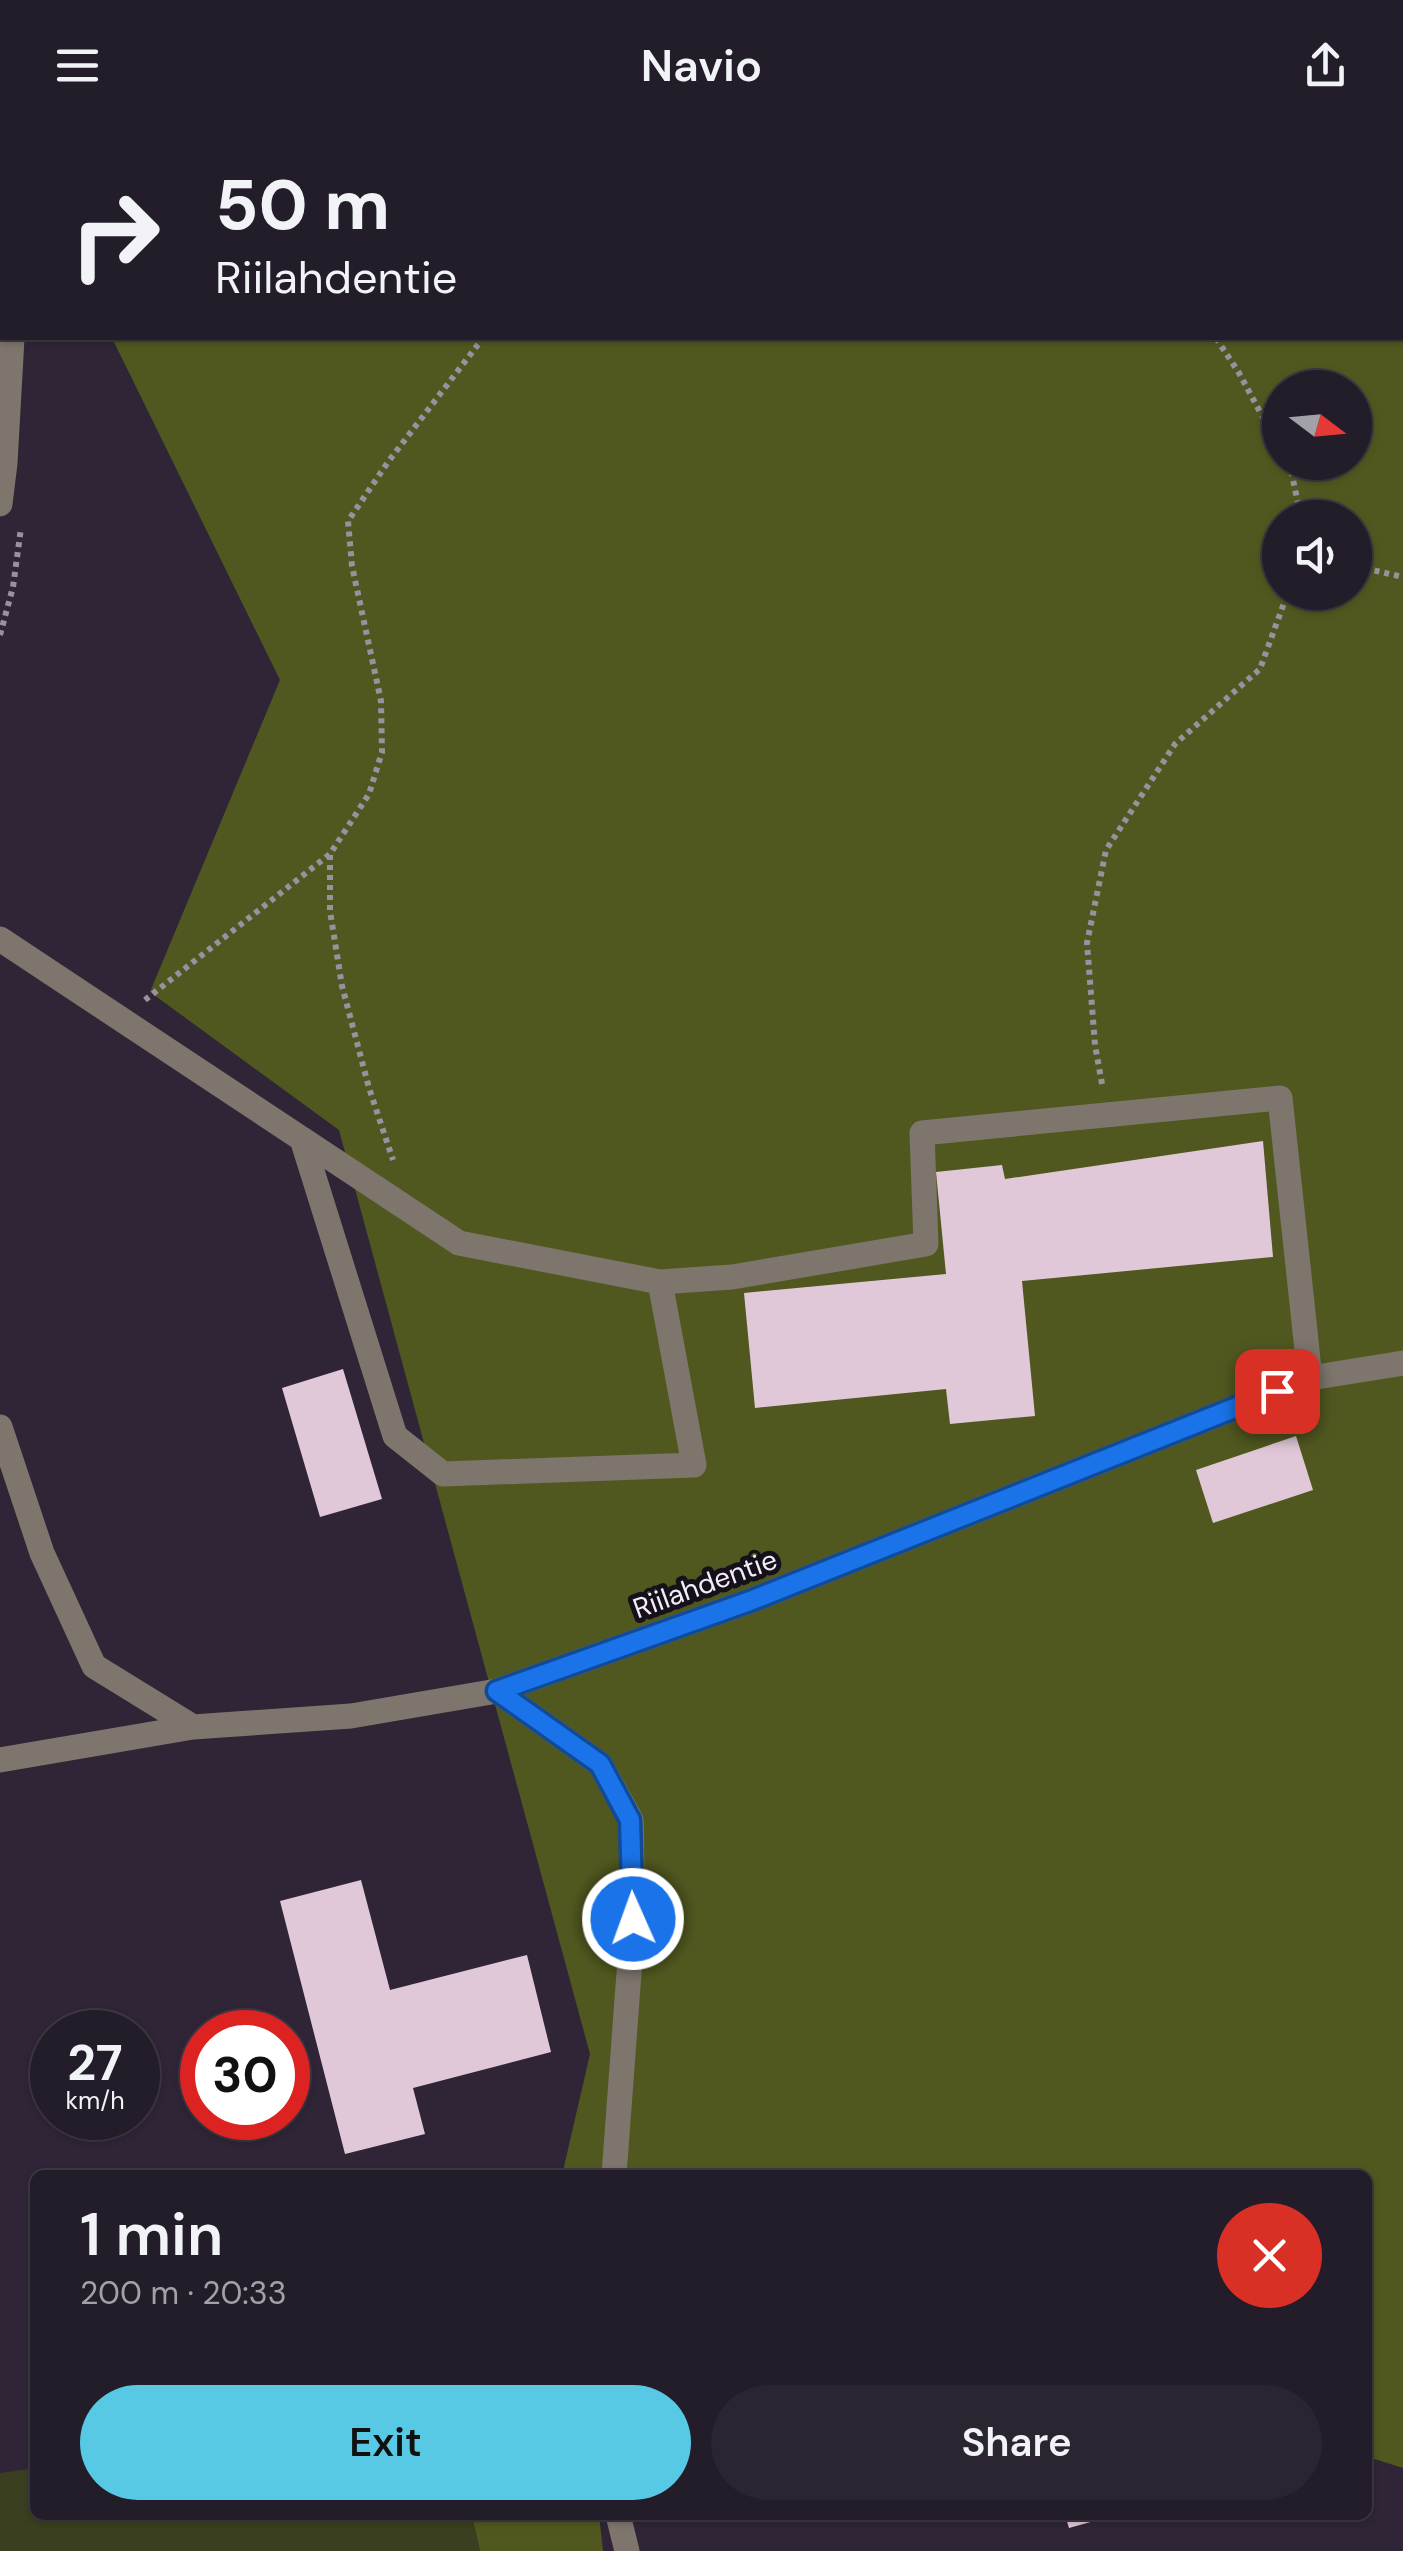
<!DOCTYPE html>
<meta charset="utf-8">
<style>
:root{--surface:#231c29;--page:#2b2531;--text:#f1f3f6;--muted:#a3a1a8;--line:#403a46;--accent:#58c9e4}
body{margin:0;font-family:"DM Sans",sans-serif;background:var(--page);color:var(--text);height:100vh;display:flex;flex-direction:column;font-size:38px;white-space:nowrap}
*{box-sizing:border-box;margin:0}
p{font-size:32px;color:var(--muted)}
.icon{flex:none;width:55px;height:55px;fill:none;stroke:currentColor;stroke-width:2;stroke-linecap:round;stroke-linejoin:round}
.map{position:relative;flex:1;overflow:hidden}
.details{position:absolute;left:30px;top:2040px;width:1342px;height:350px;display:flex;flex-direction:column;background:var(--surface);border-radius:15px;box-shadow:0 2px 8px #0004,0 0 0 2px var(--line)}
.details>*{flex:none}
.hud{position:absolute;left:0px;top:0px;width:1405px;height:210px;box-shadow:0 2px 8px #0004,0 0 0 2px var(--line);background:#231c29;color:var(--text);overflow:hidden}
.needle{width:65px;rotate:106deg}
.tools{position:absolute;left:1262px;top:240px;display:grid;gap:20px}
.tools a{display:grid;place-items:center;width:110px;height:110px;border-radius:50%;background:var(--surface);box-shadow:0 2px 8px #0004,0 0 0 2px var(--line);font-size:50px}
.speed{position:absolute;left:30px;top:1880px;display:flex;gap:20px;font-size:50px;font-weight:700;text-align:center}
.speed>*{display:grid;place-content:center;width:130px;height:130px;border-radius:50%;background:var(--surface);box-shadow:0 2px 8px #0004,0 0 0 2px var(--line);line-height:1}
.speed small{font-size:25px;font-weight:400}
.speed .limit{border:15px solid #d22;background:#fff;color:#111}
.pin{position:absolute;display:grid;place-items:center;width:85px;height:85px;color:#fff;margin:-42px;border-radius:20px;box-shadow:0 5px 15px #0006}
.me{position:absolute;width:110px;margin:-55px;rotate:358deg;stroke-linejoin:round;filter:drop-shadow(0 0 8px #0008)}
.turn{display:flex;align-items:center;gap:35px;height:210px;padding:0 50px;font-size:45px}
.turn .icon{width:130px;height:130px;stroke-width:2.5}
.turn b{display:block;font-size:70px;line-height:85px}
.round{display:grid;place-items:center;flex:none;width:105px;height:105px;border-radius:52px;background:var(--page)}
.head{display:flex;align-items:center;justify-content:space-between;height:170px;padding:0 50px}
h1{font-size:60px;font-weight:600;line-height:75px}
.primary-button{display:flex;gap:20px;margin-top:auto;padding:20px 50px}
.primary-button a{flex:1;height:115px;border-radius:60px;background:var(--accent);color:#111;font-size:40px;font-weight:600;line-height:115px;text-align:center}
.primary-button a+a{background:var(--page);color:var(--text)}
header{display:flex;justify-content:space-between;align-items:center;height:130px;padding:0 50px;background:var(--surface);font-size:45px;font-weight:600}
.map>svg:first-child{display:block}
</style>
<header><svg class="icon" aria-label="menu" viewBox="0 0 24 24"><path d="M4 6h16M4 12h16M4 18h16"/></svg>Navio<svg class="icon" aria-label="share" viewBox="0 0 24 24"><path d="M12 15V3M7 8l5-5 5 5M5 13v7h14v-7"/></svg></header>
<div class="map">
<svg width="1403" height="2421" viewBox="0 0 1403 2421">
<rect width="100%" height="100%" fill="#2f2537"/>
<path fill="#3a3f20" d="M35,2338V2385H472L480,2421H0V2343Z"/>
<path fill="#51581f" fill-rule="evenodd" d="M106,0H1403V2338L1368,2327V2045H559L563,2041L590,1924L339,1000L150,862L280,550L112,208H1402V2H106ZM1280,258H1355V332H1280ZM1280,388H1355V462H1280Z
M472,2385H599L603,2421H480Z"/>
<path fill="#e1c8d8" d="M1263,1011L1273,1127L1022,1151L1035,1286L950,1294L946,1259L755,1278L744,1163L946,1144L936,1042L1002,1035L1005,1049Z
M343,1239L382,1369L320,1387L282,1258Z
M1296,1306L1313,1360L1213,1393L1196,1340Z
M361,1750L390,1860L527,1825L551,1922L413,1958L425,2004L345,2024L280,1771Z
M1065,2385H1111L1112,2386L1069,2398Z"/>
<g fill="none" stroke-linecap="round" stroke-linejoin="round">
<path stroke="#9991a0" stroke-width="6" stroke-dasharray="5 5" stroke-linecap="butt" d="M124,0L143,2
M1116,0L1117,2
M638,2L639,0
M1216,208L1239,243L1280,319
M1287,332L1291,340L1301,388
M1355,436L1403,447
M0,505L13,457L21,398
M330,725V781L342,856L369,958L393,1030
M145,870L330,724L369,664L382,622L381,571L352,436L348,391L388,332L483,208
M1102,954L1095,915L1087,813L1106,720L1175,614L1260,539L1288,462"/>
<path stroke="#7e766d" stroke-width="25" d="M0,9L2,27
M0,374L5,333L12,208
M0,809L459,1113L660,1152L732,1147L926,1114L922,1003L1280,968L1310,1248
M302,1009L395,1306L443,1344L694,1335L660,1152
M0,1297L42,1423L94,1536L193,1597
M497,1561L600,1634L631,1690L633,1789L614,2045
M0,1630L193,1597L351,1586L497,1561L750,1471L1310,1248L1403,1233
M618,2385L627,2421"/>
</g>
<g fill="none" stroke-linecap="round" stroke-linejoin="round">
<defs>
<path id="route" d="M633,1789L630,1690L600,1634L497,1561L750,1471L1277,1261"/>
</defs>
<use href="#route" stroke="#114b97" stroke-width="25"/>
<use href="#route" stroke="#1a73e8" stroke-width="18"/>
</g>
<g text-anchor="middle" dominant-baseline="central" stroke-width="10" stroke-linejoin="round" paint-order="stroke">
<g font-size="28" fill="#f3ecf9" stroke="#151019">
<text transform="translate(705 1454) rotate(-20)">Riilahdentie</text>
</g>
</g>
</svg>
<div class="tools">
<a><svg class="needle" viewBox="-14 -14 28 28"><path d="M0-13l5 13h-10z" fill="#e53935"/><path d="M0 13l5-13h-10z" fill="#a3a1a8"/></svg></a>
<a><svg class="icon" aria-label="sound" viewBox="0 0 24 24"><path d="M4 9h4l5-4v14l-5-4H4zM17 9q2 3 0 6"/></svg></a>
</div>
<div class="speed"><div>27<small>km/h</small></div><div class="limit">30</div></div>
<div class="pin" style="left:1277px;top:1261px;background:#d93025"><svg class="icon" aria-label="arrive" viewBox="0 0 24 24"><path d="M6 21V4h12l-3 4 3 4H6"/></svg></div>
<svg class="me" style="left:633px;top:1789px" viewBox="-20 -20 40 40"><circle r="17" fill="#1a73e8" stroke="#fff" stroke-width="3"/><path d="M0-11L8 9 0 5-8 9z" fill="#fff"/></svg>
<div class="hud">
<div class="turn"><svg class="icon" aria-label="right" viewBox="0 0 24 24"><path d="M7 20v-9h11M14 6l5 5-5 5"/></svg><div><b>50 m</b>Riilahdentie</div></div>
</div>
<section class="details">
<div class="head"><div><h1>1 min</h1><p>200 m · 20:33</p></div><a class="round" style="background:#d93025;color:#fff"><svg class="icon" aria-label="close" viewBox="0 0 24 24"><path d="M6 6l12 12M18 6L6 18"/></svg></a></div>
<div class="primary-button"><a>Exit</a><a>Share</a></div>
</section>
</div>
